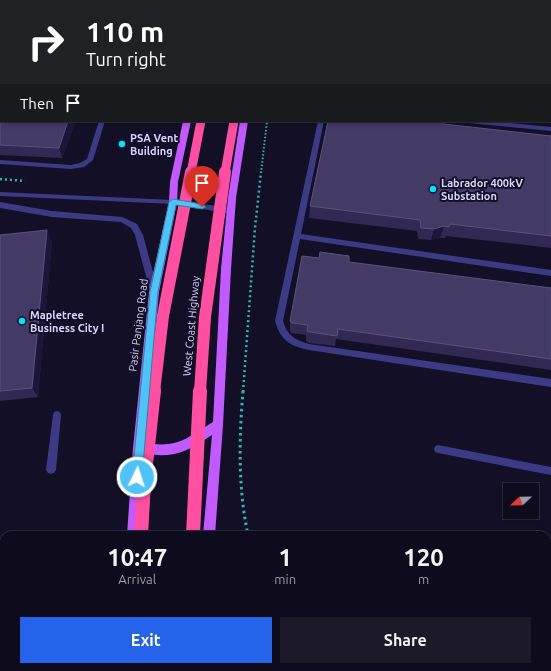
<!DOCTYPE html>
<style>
:root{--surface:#0e0b1c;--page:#1c1929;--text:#f1f3f6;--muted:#9b9ba3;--line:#2e2b3b;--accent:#2563eb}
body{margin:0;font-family:Ubuntu,sans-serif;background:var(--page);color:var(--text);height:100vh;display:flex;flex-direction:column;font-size:15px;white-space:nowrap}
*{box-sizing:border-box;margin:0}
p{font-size:13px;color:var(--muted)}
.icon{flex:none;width:22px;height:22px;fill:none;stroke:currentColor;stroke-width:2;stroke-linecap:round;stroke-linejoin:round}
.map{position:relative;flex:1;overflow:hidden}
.side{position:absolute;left:0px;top:531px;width:551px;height:140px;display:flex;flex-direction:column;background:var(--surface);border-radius:12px 12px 0 0;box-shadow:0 2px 6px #0003,0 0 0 1px var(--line)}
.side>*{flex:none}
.banner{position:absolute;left:0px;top:0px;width:551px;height:122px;box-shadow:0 2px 6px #0003,0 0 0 1px var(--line);background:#202124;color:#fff;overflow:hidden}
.needle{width:26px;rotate:248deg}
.controls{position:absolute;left:503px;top:483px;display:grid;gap:8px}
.controls a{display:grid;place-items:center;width:36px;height:36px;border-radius:0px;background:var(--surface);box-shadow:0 2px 6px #0003,0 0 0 1px var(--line);font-size:20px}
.pin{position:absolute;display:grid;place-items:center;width:34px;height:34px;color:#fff;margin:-41px -17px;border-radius:50% 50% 50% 0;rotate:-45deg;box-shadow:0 0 4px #0007}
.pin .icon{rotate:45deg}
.me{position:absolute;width:44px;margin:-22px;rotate:4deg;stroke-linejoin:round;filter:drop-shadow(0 0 3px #0008)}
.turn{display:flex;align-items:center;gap:14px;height:84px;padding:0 20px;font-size:18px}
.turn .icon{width:52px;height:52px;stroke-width:2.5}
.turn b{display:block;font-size:28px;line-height:34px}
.then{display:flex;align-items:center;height:38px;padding:0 20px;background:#0003;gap:8px;font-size:15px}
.eta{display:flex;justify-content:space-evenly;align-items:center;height:68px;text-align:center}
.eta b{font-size:24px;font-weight:700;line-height:28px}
.cta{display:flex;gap:8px;margin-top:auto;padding:8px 20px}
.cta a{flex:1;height:46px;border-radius:0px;background:var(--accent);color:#fff;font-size:16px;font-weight:700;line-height:46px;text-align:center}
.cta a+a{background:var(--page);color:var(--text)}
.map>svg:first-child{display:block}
</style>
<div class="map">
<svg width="551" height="671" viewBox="0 0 551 671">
<rect width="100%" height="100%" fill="#130f26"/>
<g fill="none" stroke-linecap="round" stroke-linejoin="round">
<path stroke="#2fb8b0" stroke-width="2" stroke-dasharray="1.5 2" stroke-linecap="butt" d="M261,173L267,121"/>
<path stroke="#2fb8b0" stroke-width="2.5" stroke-dasharray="2 3" stroke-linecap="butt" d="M0,179L25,181
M243,392L255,228L261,172"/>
<path stroke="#2fb8b0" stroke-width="3" stroke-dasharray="2.5 3.5" stroke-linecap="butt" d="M243,391C239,439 238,488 248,535
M260,667V671
M466,667L473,671"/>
<path fill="#3d3a85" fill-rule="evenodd" d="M550,106H551V110H550Z
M99,121H105L93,160L84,167L71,169L0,164V160L71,165L80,163L87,159Z
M318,121H324L301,234L551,270V276L300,239L283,321C287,335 295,340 309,344L551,379V387L309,350C290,346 281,341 275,321Z
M466,121H490L551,127V131L469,123Z
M0,192L173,200L232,208L235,211L232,214L173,204L0,196Z
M0,202L52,211L122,217L137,224L143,235L158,291L157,293H151L150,291L135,235L131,228L121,222L52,217L0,208Z
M57,411L60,412L61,415L56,470L54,473L51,474L48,473L46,470L53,415L54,412Z
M438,445L551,467V475L438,453L435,452L434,449L435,446Z
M403,667H419L421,671H405Z"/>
<path fill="#c25bff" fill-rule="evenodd" d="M202,0H208V1H202Z
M252,0H258V1H252Z
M183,121H191L178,182L177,202L159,292L145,443C179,448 185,439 213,422L221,269L228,198L240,121H248L236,198L231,269L223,425L215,535H203L212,435C186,452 176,458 144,454L139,535H127L133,448L149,292L169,202L170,182Z
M198,667H212V671H198Z"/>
<path fill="#ff4fa3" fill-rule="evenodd" d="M217,0H225V1H217Z
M246,0H254V1H246Z
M124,667H140L139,671H123Z
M182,667H198V671H182Z"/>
<path stroke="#ff4fa3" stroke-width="9" d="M191,173L201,121
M225,173L234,121"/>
<path stroke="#ff4fa3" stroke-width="12" d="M154,392L163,316L191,172
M200,392L205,317L225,172"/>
<path stroke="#ff4fa3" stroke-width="14" d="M141,535L144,482L154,391
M193,535L200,391"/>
</g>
<path fill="#312854" d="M0,0H146V1H1V121H76L62,158L0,155Z
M434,0H551V87H550V1H434Z
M444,124L550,136L551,133V248L446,236L445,238H440L431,240L418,239L417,231L309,218L310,206Z
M0,235L52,241L38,397L0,401Z
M349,262L551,288V370L336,339L335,346L309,343L306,341V335L291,333L290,331V321Z"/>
<path fill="#1d163a" d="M68,121H76L62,158L59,148Z
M444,226L440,238L431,240L434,229Z
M47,230L52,241L38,397L32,388Z"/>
<path fill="#433a66" stroke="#5a527e" d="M0,0H113L112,1H1V121H68L59,148L0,145Z
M436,0H551V73H550V1H436Z
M328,121H443L444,124L551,136V236L450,224L449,227L444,226L434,229L421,228L420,220L310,206Z
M47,230L32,388L0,391V235Z
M320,252L349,256V262L551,288V359L338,329L337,336L310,332L307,331L308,325L292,323L290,321L302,256L319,258Z"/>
<path fill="#4fc3f7" stroke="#337fa1" d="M173,199L202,204L206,207L202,209L176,205L158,292L142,477L141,480L137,482L133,480L132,477L150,292L169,202Z"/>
<g fill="#00e5ff" stroke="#130f26" stroke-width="1.5">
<circle cx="122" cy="144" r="4"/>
<circle cx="433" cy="189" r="4"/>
<circle cx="22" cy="321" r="4"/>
</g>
<g text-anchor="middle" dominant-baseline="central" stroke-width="4" stroke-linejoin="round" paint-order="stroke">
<g font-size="11" font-weight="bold" fill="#d9d4ff" stroke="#130f26" text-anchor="start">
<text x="130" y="138">PSA Vent<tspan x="130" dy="13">Building</tspan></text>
<text x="441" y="183">Labrador 400kV<tspan x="441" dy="13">Substation</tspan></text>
<text x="30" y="315">Mapletree<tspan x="30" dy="13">Business City I</tspan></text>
</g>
<g font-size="11" fill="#d9d4ff" stroke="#130f26">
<text transform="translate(138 325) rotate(-83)">Pasir Panjang Road</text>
<text transform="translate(191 326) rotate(-85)">West Coast Highway</text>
</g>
</g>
</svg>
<div class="controls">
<a><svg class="needle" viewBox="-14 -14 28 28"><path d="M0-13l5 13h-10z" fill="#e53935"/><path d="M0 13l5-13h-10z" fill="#9b9ba3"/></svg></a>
</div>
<div class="pin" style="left:202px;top:207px;background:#d93025"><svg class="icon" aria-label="arrive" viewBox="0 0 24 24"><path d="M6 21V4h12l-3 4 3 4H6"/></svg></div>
<svg class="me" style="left:137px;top:477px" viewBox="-20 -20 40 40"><circle r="17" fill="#4fc3f7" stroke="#fff" stroke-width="3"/><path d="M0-11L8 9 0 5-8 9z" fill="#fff"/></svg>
<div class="banner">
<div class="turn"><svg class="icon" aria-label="right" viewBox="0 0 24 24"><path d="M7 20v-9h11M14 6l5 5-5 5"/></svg><div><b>110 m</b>Turn right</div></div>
<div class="then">Then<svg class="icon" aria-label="arrive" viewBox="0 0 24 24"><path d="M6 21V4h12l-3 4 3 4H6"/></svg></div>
</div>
<section class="side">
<div class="eta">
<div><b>10:47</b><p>Arrival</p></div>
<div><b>1</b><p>min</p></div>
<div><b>120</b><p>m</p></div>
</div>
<div class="cta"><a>Exit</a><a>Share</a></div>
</section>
</div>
